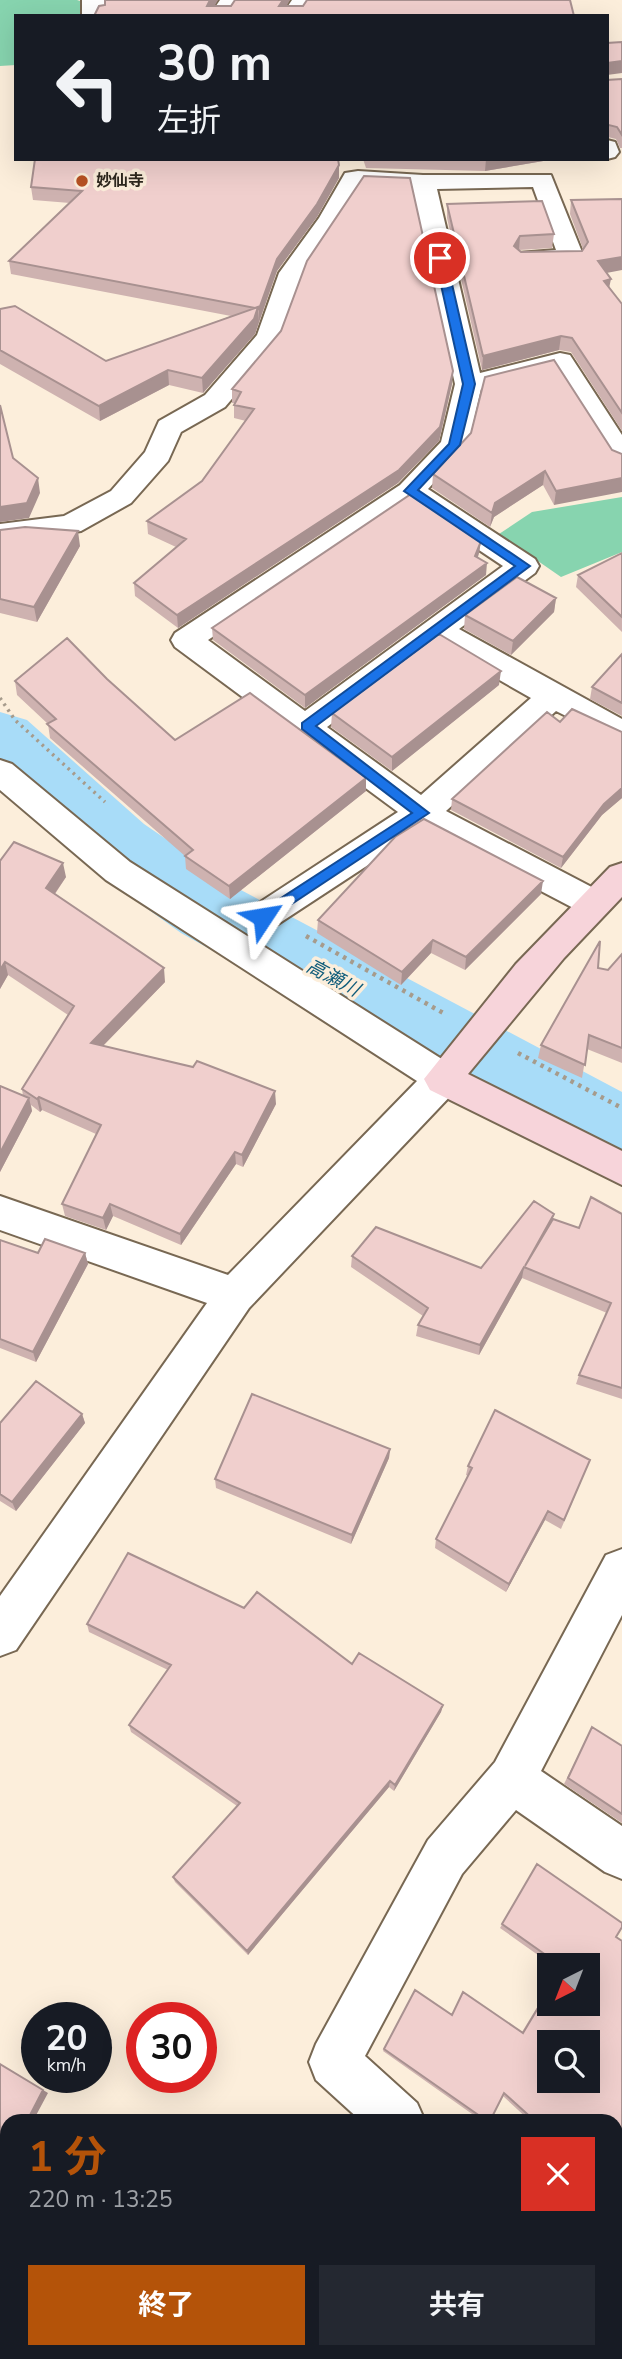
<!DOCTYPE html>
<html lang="ja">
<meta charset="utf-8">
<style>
:root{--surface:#171b24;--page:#242831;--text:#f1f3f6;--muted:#9ea1a6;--accent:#b45309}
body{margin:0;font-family:"Nunito Sans","Noto Sans JP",sans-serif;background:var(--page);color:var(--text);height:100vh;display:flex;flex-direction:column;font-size:26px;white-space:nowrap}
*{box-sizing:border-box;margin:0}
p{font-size:23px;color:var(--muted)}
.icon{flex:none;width:38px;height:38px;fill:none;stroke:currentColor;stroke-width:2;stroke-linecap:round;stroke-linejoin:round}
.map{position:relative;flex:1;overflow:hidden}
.details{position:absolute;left:0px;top:2114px;width:623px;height:245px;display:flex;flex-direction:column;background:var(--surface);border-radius:21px 21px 0 0;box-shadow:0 7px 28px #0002}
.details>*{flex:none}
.hud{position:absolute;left:14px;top:14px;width:595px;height:147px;border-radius:0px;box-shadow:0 7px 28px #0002;background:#171b24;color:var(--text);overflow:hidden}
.needle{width:46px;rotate:222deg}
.controls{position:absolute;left:537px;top:1953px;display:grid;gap:14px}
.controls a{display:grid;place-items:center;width:63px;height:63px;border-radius:0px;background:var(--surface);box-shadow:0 7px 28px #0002;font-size:35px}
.speed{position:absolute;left:21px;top:2002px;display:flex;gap:14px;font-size:35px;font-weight:700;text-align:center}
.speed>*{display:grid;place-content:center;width:91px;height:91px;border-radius:50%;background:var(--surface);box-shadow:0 7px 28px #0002;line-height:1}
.speed small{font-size:18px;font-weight:400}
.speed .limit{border:10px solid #d22;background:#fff;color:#111}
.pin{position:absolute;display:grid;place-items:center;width:60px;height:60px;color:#fff;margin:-30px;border:4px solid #fff;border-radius:50%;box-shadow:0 2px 7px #0007}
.me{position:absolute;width:77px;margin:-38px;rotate:57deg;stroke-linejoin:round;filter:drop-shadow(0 0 5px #0008)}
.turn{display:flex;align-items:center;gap:24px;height:147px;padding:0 28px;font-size:32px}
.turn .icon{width:91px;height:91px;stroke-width:2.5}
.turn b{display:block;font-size:49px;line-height:60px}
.round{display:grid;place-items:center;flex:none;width:74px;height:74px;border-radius:0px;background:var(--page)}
.overview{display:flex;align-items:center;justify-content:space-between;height:119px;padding:0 28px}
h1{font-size:42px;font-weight:700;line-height:52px;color:var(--accent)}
.action{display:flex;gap:14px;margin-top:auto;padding:14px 28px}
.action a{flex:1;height:80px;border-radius:0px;background:var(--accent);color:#fff;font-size:28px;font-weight:700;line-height:80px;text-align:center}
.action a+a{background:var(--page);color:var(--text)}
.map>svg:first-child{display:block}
</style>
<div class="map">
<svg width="622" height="2359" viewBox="0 0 622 2359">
<rect width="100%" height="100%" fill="#fceedb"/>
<path fill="#87d4af" d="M0,0H77L83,2L82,16H16V65L0,66Z
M622,497V552L561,577L499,534L532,512Z"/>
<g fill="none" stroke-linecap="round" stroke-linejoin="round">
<path fill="#a8dcf8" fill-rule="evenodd" d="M0,712L27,720L144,824L239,889L622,1092V1172L590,1161L181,933L88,866L0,786Z"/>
<defs>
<path id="street" d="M82,0H104V16H82Z
M220,0H242L231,16H209Z
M292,0H314L303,16H281Z
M607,140L615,142L619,152L615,157L607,159Z
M358,171L423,175H551L584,257L580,262L519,263L515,258L519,253L556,250L533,187L437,189L480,373L560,353L570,355L622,435V466L612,463L553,371L481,389L468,445L428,489L535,559L539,566L535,573L459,629L622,719V744L556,711L446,811L605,894L610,903L605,912L593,916L581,912L423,829L275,926L263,930L251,926L246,917L251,908L398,812L175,647L171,640L175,633L400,485L441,442L455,384L412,189L362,186L343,219L305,273L279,343L225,407L181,432L168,461L131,503L81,531L0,544V524L64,516L111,491L145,452L159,421L205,395L257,335L279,273L319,218L345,173ZM410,504L503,566L305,711L208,640ZM438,645L531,698L421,795L327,727Z
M0,760L12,764L130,862L456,1068L462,1079L456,1090L249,1308L16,1650L0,1656V1596L207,1303L0,1230V1196L228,1275L417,1081L106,880L0,790Z
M622,1549V1615L541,1771L622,1826V1879L605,1872L516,1810L462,1874L365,2056L417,2103L425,2121H361L316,2080L309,2062L316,2044L428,1840L495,1762L606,1555Z"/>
<path id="secondary" d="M622,863V897L564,958L468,1074L622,1151V1185L430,1090L424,1079L516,964L610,867Z"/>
</defs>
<use href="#street" stroke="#786853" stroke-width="4"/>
<use href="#secondary" stroke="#786853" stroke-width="4"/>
<path stroke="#a69b8c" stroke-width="3.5" stroke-dasharray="2.5 4.5" stroke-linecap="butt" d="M0,698L15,720L105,802"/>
<path stroke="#a69b8c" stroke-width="4.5" stroke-dasharray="3.5 5" stroke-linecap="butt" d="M306,936L445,1014
M518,1053L622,1108"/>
<path stroke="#a69b8c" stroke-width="5" stroke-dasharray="4.5 7" stroke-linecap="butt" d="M530,2359L533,2354L543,2359"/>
<use href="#street" fill="#fff" fill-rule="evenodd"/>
<use href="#secondary" fill="#f7d4da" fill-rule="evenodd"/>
</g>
<path fill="#ceb2b0" d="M622,79V148H620L616,139L608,137L607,80Z
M363,159H555L485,171L366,168Z
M339,178L317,217L277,271L255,334L203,393L169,385L100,421L0,364V309L106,361L231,316L11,274L9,261L70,203L33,200L31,187Z
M571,200L607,273L609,288L622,304V431L571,352L559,350L482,370L447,218V204L554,234L552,248L519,250L521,252L582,251L583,249L570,214Z
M281,331L452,384L439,441L398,483L178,628L135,596L134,583L176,547L148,534L147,521L202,481L246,421L234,418V403H232V389Z
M612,450L554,505L543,485L494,517L490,527L432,488L433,474Z
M0,530L80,546L37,622L0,613Z
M481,541L479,553L478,557L486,575L305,708L213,640L212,628Z
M622,553V632L576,587L578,575Z
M556,598L554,612L511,655L464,629L465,615Z
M622,654V716L590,699L592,687Z
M107,679L175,740L366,791L230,899L186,869L185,856L50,738L48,724L17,695L15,681Z
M499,685L392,771L331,727L332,713Z
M560,722L622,732V798L602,815L561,868L451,810L452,799Z
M0,861L66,877L55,894L165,982L103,1046L276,1104L243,1167L236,1164L181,1245L113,1216L106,1230L65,1216L62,1204L96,1134L42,1110L40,1112L31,1105L32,1111L0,1172V1086L23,1096L22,1089L68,1015L8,975L0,989Z
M541,894L465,970L431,953L401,985L317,933L318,920Z
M622,954V1063L587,1049L582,1078L538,1058L541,1045L598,968L608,970Z
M554,1214L552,1221L579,1228L622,1214V1399L576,1384L579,1375L607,1313L522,1278L479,1355L416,1336L418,1325L423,1316L351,1267L352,1256L481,1268Z
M0,1240L38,1253H85L88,1264L36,1362L0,1348Z
M82,1414L85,1423L16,1511L0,1501V1423Z
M390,1449L389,1458L351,1544L216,1488L215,1479Z
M468,1466L586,1470L561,1529L545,1520L506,1592L435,1548L436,1539L468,1476L466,1475Z
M87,1624L352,1664L443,1705L441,1712L394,1791L389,1787L248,1955L175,1882L173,1877L237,1806L131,1732L129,1725L168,1670L89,1632Z
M592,1727L622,1746V1823L564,1784Z
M537,1864L616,1937V2121H530L503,2096L490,2121H482L383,2051L415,1990L452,2015L522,2032L550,1986V2004L588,1965H552L500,1928Z"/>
<path fill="#a89190" d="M210,0H218L209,16L207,6Z
M283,0H290L281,16L279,6Z
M622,61V73L607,75V63Z
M486,159H555L485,171Z
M339,165V178L317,217L277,271L259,322V309L277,259Z
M520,236L519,250L514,246Z
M622,257V270L596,275L598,261Z
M611,279L608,293L604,281Z
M258,307L259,322L255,334L203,393L202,378Z
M561,336L559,350L482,370L483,356Z
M168,370L169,385L100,421L99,406Z
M453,371L452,384L439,441L398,483L178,628L177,615Z
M545,471L543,485L494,517L490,527L492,513L495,503Z
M38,478L40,493L29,518L0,522V507Z
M622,478V492L554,505L556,491Z
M78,531L80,546L37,622L34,607Z
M481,541L479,553L474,568L475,556Z
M487,563L486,575L305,708V695Z
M556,598L554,612L511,655L513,641Z
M501,671L499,685L392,771V757Z
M366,778V791L230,899L229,886Z
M622,788V798L602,815L561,868L563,857L604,804Z
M63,863L66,877L49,902L46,888Z
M543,881L541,894L465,970L466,957Z
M433,940L431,953L401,985L402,972Z
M5,962L8,975L0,989V970Z
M164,968L165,982L93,1056L91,1043Z
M275,1091L276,1104L243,1167L242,1155Z
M39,1097L42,1110L40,1112L37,1099Z
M29,1098L32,1111L0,1172V1153Z
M235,1152L236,1164L181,1245L180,1234Z
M110,1204L113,1216L106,1230L103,1218Z
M554,1214L551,1225L525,1266Z
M85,1253L88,1264L36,1362L33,1352Z
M524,1267L522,1278L479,1355L480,1345Z
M82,1414L85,1423L16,1511L12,1502Z
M390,1449L389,1458L351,1544L352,1535Z
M548,1511L545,1520L506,1592L509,1584Z
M443,1705L441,1712L394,1791L395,1785Z
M390,1781L389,1787L248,1955L247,1951Z
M0,2064L48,2093L33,2121H27Z
M7,2159V2170L0,2184V2172Z
M9,2352H13L21,2359H17Z
M185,2352H190L198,2357V2359Z"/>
<path fill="#f0cfcd" stroke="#a89190" stroke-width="2" fill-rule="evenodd" d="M105,0H210L207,6H231L235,0H283L279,6H303L307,0H570L574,16H94L99,6L105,5Z
M622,42V61L607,63V43Z
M622,79V135L617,127L609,125L607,127V80Z
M35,159H338L339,165L317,204L277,259L259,309L258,307L255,308L9,261L82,191L31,187Z
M364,176L410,178L453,371L440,427L399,470L177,615L134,583L186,539L147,521L202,481L254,409L234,405L241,392L232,389L281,331L307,261Z
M622,199V257L598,261L611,279L604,281L622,304V413L572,338L561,336L483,356L447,204L542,201L554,234L520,236L514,246L521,252L582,251L588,242L571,200Z
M15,306L106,361L258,307L254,319L202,378L168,370L99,406L0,350V309Z
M554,360L612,450L622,454V478L556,491L545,471L495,503L492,513L433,474L471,433L485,377Z
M0,405L13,458L38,478L27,503L0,507Z
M411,494L481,541L475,556L487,563L305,695L212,628Z
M25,527L78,531L34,607L0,599V530Z
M622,553V617L578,575Z
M517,577L556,598L513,641L465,615Z
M439,634L501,671L392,757L332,713Z
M67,638L107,679L175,740L250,693L366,778L229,886L185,856L193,850L47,724L56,719L15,681Z
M622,654V703L592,687Z
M572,709L622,732V788L604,804L563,857L452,799L547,712L560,722Z
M424,819L543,881L466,957L433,940L402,972L318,920L395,837Z
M14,842L63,863L46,888L164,968L91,1043L193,1067L197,1061L275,1091L242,1155L235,1152L180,1234L110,1204L103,1218L62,1204L101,1125L39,1097L37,1099L22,1089L74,1006L5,962L0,970V861Z
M600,941L598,968L608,970L622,954V1048L589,1035L585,1065L541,1045Z
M0,1086L29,1098L0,1153Z
M591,1197L622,1214V1388L579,1375L611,1303L524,1267L480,1345L418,1325L428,1308L352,1256L376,1227L481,1268L534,1201L554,1214L525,1266L553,1219L579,1228Z
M45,1239L85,1253L33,1352L0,1339V1240L38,1253Z
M36,1381L82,1414L12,1502L0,1494V1423Z
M252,1394L390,1449L352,1535L215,1479Z
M495,1410L590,1460L564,1520L548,1511L509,1584L436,1539L472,1468L468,1466Z
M128,1553L244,1608L257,1592L352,1664L359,1653L443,1705L395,1785L390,1781L247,1951L173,1877L240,1803L129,1725L171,1665L87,1624Z
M592,1727L622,1746V1814L568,1778Z
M537,1864L622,1923V1927L616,1937L622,1941V2137L616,2149V2121H535L504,2093L490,2121H487L384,2049L415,1990L452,2015L463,1992L523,2033L550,1988V2004H588V1965H560L502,1924ZM550,2042H588V2081H550Z
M0,2064L43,2090L27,2121H7V2159L0,2172Z
M616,2254L622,2257V2351L616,2348Z
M3,2346L7,2350V2352H9L17,2359H0V2351Z
M122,2352H185L196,2359H119Z
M303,2352H465L472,2359H299Z"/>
<path fill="#1a73e8" stroke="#114b97" stroke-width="2" d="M440,254L446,258L475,384L460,445L418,490L530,566L316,726L429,813L263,923L256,917L258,913L412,813L302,729V723L515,566L404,491L449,444L463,384L435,258Z"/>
<circle fill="#b75122" stroke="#fceedb" stroke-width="2.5" cx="82" cy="181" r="7"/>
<g text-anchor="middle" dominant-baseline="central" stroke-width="7" stroke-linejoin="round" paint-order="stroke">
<g font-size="16" font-weight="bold" fill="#2e281e" stroke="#fceedb" text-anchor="start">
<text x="96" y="181">妙仙寺</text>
</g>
<g font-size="19" font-style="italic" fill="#105c7a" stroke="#fceedb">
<text transform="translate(333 978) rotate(28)">高瀬川</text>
</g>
</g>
</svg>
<div class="controls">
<a><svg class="needle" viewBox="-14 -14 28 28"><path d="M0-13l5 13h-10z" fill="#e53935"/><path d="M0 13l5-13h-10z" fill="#9ea1a6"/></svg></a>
<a><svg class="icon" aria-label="search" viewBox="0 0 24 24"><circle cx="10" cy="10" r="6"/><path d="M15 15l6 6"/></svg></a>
</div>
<div class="speed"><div>20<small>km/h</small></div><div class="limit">30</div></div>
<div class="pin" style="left:440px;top:258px;background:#d93025"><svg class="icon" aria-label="arrive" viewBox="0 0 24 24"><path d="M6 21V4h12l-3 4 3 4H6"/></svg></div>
<svg class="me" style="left:263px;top:917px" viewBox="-20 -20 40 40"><path d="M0-17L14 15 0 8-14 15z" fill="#1a73e8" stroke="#fff" stroke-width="4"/></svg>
<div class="hud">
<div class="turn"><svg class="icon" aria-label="left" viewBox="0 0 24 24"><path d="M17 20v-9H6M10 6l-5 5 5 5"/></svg><div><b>30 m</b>左折</div></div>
</div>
<section class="details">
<div class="overview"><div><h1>1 分</h1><p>220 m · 13:25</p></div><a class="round" style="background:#d93025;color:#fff"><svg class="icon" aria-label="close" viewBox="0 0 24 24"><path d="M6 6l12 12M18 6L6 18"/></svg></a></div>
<div class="action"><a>終了</a><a>共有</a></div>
</section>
</div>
